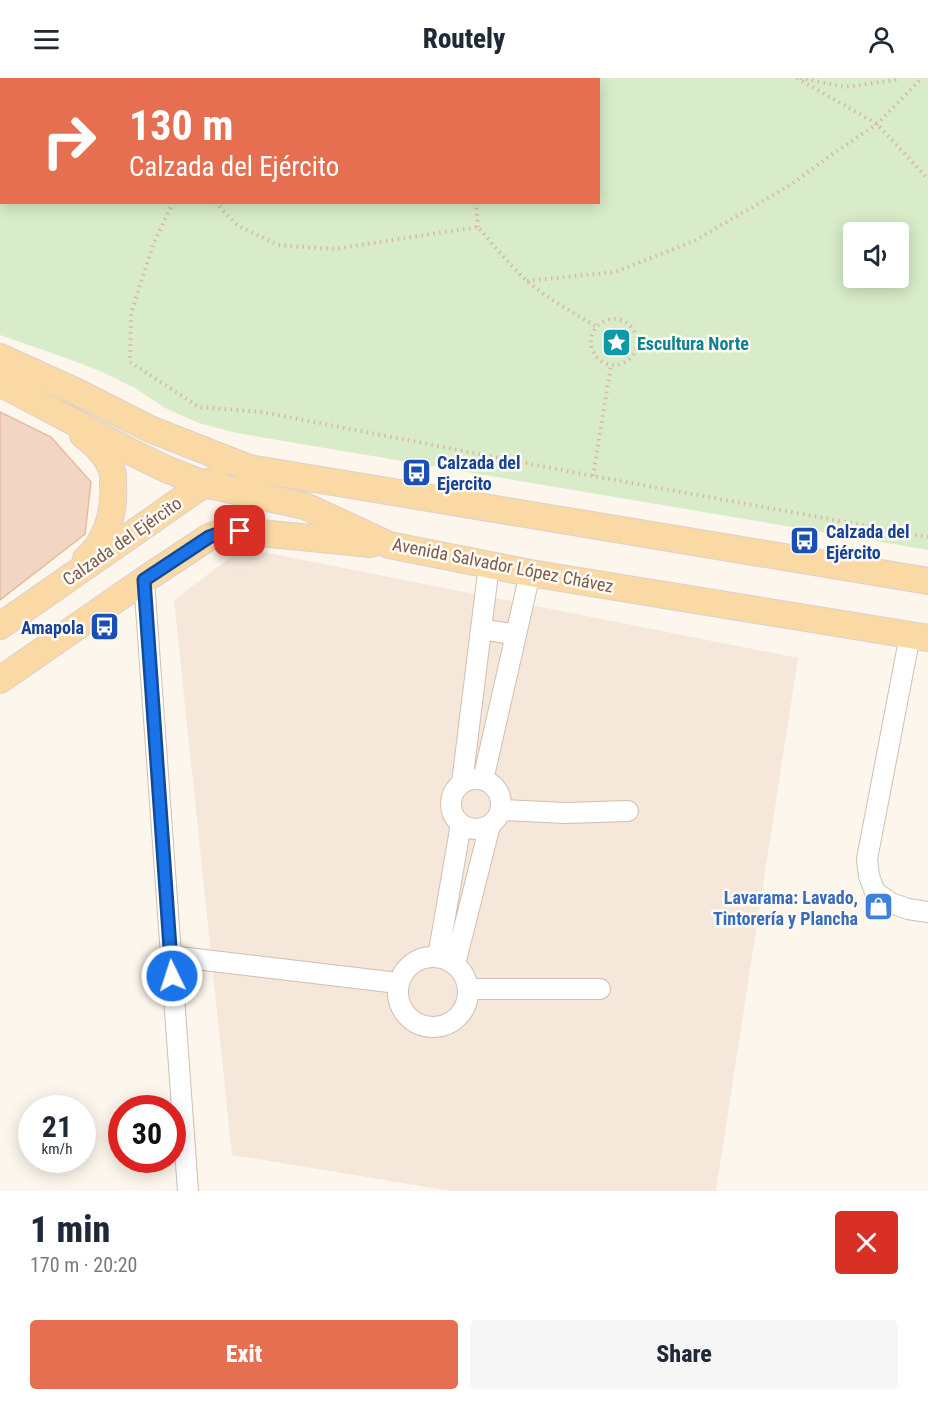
<!DOCTYPE html>
<meta charset="utf-8">
<style>
:root{--surface:#fff;--page:#f6f6f7;--text:#1f2937;--muted:#747a83;--accent:#e76f51}
body{margin:0;font-family:"Roboto Condensed",sans-serif;background:var(--page);color:var(--text);height:100vh;display:flex;flex-direction:column;font-size:22px;white-space:nowrap}
*{box-sizing:border-box;margin:0}
p{font-size:20px;color:var(--muted)}
.icon{flex:none;width:33px;height:33px;fill:none;stroke:currentColor;stroke-width:2;stroke-linecap:round;stroke-linejoin:round}
.map{position:relative;height:1113px;overflow:hidden}
.sheet{display:flex;flex-direction:column;background:var(--surface);flex:1}
.sheet>*{flex:none}
.guide{position:absolute;left:0px;top:0px;width:600px;height:126px;box-shadow:0 3px 15px #0003;background:#e76f51;color:#fff;overflow:hidden}
.controls{position:absolute;left:843px;top:144px;display:grid;gap:12px}
.controls a{display:grid;place-items:center;width:66px;height:66px;border-radius:6px;background:var(--surface);box-shadow:0 3px 15px #0003;font-size:30px}
.speed{position:absolute;left:18px;top:1017px;display:flex;gap:12px;font-size:30px;font-weight:700;text-align:center}
.speed>*{display:grid;place-content:center;width:78px;height:78px;border-radius:50%;background:var(--surface);box-shadow:0 3px 15px #0003;line-height:1}
.speed small{font-size:15px;font-weight:400}
.speed .limit{border:9px solid #d22;background:#fff;color:#111}
.pin{position:absolute;display:grid;place-items:center;width:51px;height:51px;color:#fff;margin:-26px;border-radius:12px;box-shadow:0 3px 9px #0006}
.me{position:absolute;width:66px;margin:-33px;rotate:356deg;stroke-linejoin:round;filter:drop-shadow(0 0 4px #0008)}
.turn{display:flex;align-items:center;gap:21px;height:126px;padding:0 30px;font-size:27px}
.turn .icon{width:78px;height:78px;stroke-width:2.5}
.turn b{display:block;font-size:42px;line-height:51px}
.round{display:grid;place-items:center;flex:none;width:63px;height:63px;border-radius:6px;background:var(--page)}
.overview{display:flex;align-items:center;justify-content:space-between;height:102px;padding:0 30px}
h1{font-size:36px;font-weight:800;line-height:45px}
.cta{display:flex;gap:12px;margin-top:auto;padding:12px 30px}
.cta a{flex:1;height:69px;border-radius:6px;background:var(--accent);color:#fff;font-size:24px;font-weight:800;line-height:69px;text-align:center}
.cta a+a{background:var(--page);color:var(--text)}
header{display:flex;justify-content:space-between;align-items:center;height:78px;padding:0 30px;background:var(--surface);font-size:27px;font-weight:800}
.map>svg:first-child{display:block}
</style>
<header><svg class="icon" aria-label="menu" viewBox="0 0 24 24"><path d="M4 6h16M4 12h16M4 18h16"/></svg>Routely<svg class="icon" aria-label="person" viewBox="0 0 24 24"><circle cx="12" cy="8" r="4"/><path d="M4 21q1-7 8-7t8 7"/></svg></header>
<div class="map">
<svg width="928" height="1113" viewBox="0 0 928 1113">
<rect width="100%" height="100%" fill="#fdf6ec"/>
<path fill="#f5e8da" d="M243,470L798,580L716,1113H451L232,1077L174,522Z"/>
<path fill="#d8ecc9" fill-rule="evenodd" d="M126,0H928V472L237,355L199,345L165,330L135,310L100,293L66,280L0,257V22H2V124H598V2L126,1ZM854,154H898V200H854Z"/>
<path fill="#f3d5c3" stroke="#e6bba3" stroke-width="1.5" d="M0,334L51,359L91,404L85,456L0,522Z"/>
<g fill="none" stroke-linecap="round" stroke-linejoin="round">
<defs>
<path id="minor" d="M144,502L188,1113
M481,551L516,557
M910,557L867,781L869,798L875,814L891,825L908,831L928,834
M451 726a25 25 0 1 1 50 0a25 25 0 1 1-50 0Z
M483,702L530,495
M462,705L489,487
M501,732L566,735L628,733
M171,878L398,905
M438,879L461,746
M398 914a35 35 0 1 1 70 0a35 35 0 1 1-70 0Z
M455,886L490,747
M469,911H600"/>
<path id="major" d="M0,279L75,313L150,351L249,390L928,503
M0,305L125,371L166,391L204,406L305,428L389,467L530,495L928,560
M83,357C95,366 108,379 112,393C114,398 113,403 113,408C115,434 106,464 86,481
M0,548L204,406L215,402
M0,602L144,502L209,459L223,454L240,453L371,466"/>
</defs>
<use href="#minor" stroke="#d1beb0" stroke-width="22"/>
<use href="#major" stroke="#dad1cd" stroke-width="28"/>
<path stroke="#d9b8a5" stroke-width="4" stroke-dasharray="1.5 4.5" stroke-linecap="butt" d="M467,0V2
M797,0L877,46L928,101
M800,0L845,9L895,2L900,0
M237,2V0
M173,124L153,167L131,235L130,284L199,329L262,334L593,398L928,459
M215,124L237,147L278,167L334,171L478,149C493,167 509,186 526,202C546,220 574,235 597,249
M476,124L478,149
M527,203L615,194L694,163L792,106L831,77L877,46L922,0
M591 264a23 23 0 1 1 46 0a23 23 0 1 1-46 0Z
M593,398L611,287"/>
<use href="#minor" stroke="#fff" stroke-width="20"/>
<use href="#major" stroke="#fbd9a5" stroke-width="26"/>
</g>
<g fill="none" stroke-linecap="round" stroke-linejoin="round">
<defs>
<path id="route" d="M172,898L144,502L209,459L223,454L240,453"/>
</defs>
<use href="#route" stroke="#114b97" stroke-width="15"/>
<use href="#route" stroke="#1a73e8" stroke-width="10"/>
</g>
<defs>
<symbol id="sight-square" viewBox="-11 -11 22 22"><rect x="-9" y="-9" width="18" height="18" rx="4" fill="#0f9aa8" stroke="#fffaf3"/><path d="M0-6L1.8-2.2L6-1.7L2.9 1.2L3.7 5.4L0 3.3L-3.7 5.4L-2.9 1.2L-6-1.7L-1.8-2.2Z" fill="#fff"/></symbol>
<symbol id="bus-square" viewBox="-11 -11 22 22"><rect x="-9" y="-9" width="18" height="18" rx="4" fill="#1a4fb4" stroke="#fffaf3"/><path d="M-5-6H5V4H4V6H2V4H-2V6H-4V4H-5ZM-3.5-4V0h7V-4ZM-3.5 1.2v1.5H-2V1.2ZM2 1.2v1.5H3.5V1.2Z" fill="#fff"/></symbol>
<symbol id="shop-square" viewBox="-11 -11 22 22"><rect x="-9" y="-9" width="18" height="18" rx="4" fill="#3f7fe0" stroke="#fffaf3"/><path d="M-5-2.5h2.3a2.7 3.5 0 0 1 5.4 0H5L5.5 6h-11ZM-1.5-2.5h3a1.5 2.3 0 0 0-3 0Z" fill="#fff"/></symbol>
</defs>
<g fill-rule="evenodd">
<use href="#sight-square" x="600" y="248" width="33" height="33"/>
<use href="#bus-square" x="400" y="378" width="33" height="33"/>
<use href="#bus-square" x="788" y="446" width="33" height="33"/>
<use href="#bus-square" x="88" y="532" width="33" height="33"/>
<use href="#shop-square" x="862" y="812" width="33" height="33"/>
</g>
<g text-anchor="middle" dominant-baseline="central" stroke-width="5" stroke-linejoin="round" paint-order="stroke">
<g font-size="18" font-weight="bold" fill="#0d838f" stroke="#fffaf3" text-anchor="start">
<text x="637" y="265">Escultura Norte</text>
</g>
<g font-size="18" font-weight="bold" fill="#164399" stroke="#fffaf3" text-anchor="start">
<text x="437" y="384">Calzada del<tspan x="437" dy="21">Ejercito</tspan></text>
<text x="826" y="453">Calzada del<tspan x="826" dy="21">Ejército</tspan></text>
<text x="84" y="549" text-anchor="end">Amapola</text>
</g>
<g font-size="18" fill="#7a5c4d" stroke="#fffaf3">
<text transform="translate(122 463) rotate(-35)">Calzada del Ejército</text>
<text transform="translate(503 487) rotate(11)">Avenida Salvador López Chávez</text>
</g>
<g font-size="18" font-weight="bold" fill="#366cbe" stroke="#fffaf3" text-anchor="end">
<text x="858" y="819">Lavarama: Lavado,<tspan x="858" dy="21">Tintorería y Plancha</tspan></text>
</g>
</g>
</svg>
<div class="controls">
<a><svg class="icon" aria-label="sound" viewBox="0 0 24 24"><path d="M4 9h4l5-4v14l-5-4H4zM17 9q2 3 0 6"/></svg></a>
</div>
<div class="speed"><div>21<small>km/h</small></div><div class="limit">30</div></div>
<div class="pin" style="left:240px;top:453px;background:#d93025"><svg class="icon" aria-label="arrive" viewBox="0 0 24 24"><path d="M6 21V4h12l-3 4 3 4H6"/></svg></div>
<svg class="me" style="left:172px;top:898px" viewBox="-20 -20 40 40"><circle r="17" fill="#1a73e8" stroke="#fff" stroke-width="3"/><path d="M0-11L8 9 0 5-8 9z" fill="#fff"/></svg>
<div class="guide">
<div class="turn"><svg class="icon" aria-label="right" viewBox="0 0 24 24"><path d="M7 20v-9h11M14 6l5 5-5 5"/></svg><div><b>130 m</b>Calzada del Ejército</div></div>
</div>
</div>
<section class="sheet">
<div class="overview"><div><h1>1 min</h1><p>170 m · 20:20</p></div><a class="round" style="background:#d93025;color:#fff"><svg class="icon" aria-label="close" viewBox="0 0 24 24"><path d="M6 6l12 12M18 6L6 18"/></svg></a></div>
<div class="cta"><a>Exit</a><a>Share</a></div>
</section>
